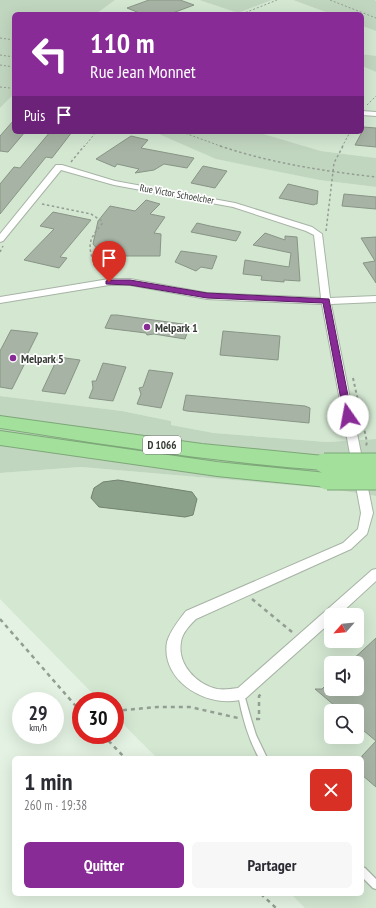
<!DOCTYPE html>
<html lang="fr">
<meta charset="utf-8">
<style>
:root{--surface:#fff;--page:#f7f7f7;--text:#2b2b33;--muted:#7c7c81;--accent:#882b96}
body{margin:0;font-family:"PT Sans Narrow",sans-serif;background:var(--page);color:var(--text);height:100vh;display:flex;flex-direction:column;font-size:15px;white-space:nowrap}
*{box-sizing:border-box;margin:0}
p{font-size:13px;color:var(--muted)}
.icon{flex:none;width:22px;height:22px;fill:none;stroke:currentColor;stroke-width:2;stroke-linecap:round;stroke-linejoin:round}
.map{position:relative;flex:1;overflow:hidden}
.panel{position:absolute;left:12px;top:756px;width:352px;height:140px;display:flex;flex-direction:column;background:var(--surface);border-radius:6px;box-shadow:0 4px 16px #0002}
.panel>*{flex:none}
.banner{position:absolute;left:12px;top:12px;width:352px;height:122px;border-radius:6px;box-shadow:0 4px 16px #0002;background:#882b96;color:#fff;overflow:hidden}
.needle{width:26px;rotate:243deg}
.controls{position:absolute;left:324px;top:608px;display:grid;gap:8px}
.controls a{display:grid;place-items:center;width:40px;height:40px;border-radius:6px;background:var(--surface);box-shadow:0 4px 16px #0002;font-size:20px}
.speed{position:absolute;left:12px;top:692px;display:flex;gap:8px;font-size:20px;font-weight:700;text-align:center}
.speed>*{display:grid;place-content:center;width:52px;height:52px;border-radius:50%;background:var(--surface);box-shadow:0 4px 16px #0002;line-height:1}
.speed small{font-size:10px;font-weight:400}
.speed .limit{border:6px solid #d22;background:#fff;color:#111}
.pin{position:absolute;display:grid;place-items:center;width:34px;height:34px;color:#fff;margin:-41px -17px;border-radius:50% 50% 50% 0;rotate:-45deg;box-shadow:0 0 4px #0007}
.pin .icon{rotate:45deg}
.me{position:absolute;width:44px;margin:-22px;rotate:348deg;stroke-linejoin:round;filter:drop-shadow(0 0 3px #0008)}
.turn{display:flex;align-items:center;gap:14px;height:84px;padding:0 12px;font-size:18px}
.turn .icon{width:52px;height:52px;stroke-width:2.5}
.turn b{display:block;font-size:28px;line-height:34px}
.then{display:flex;align-items:center;height:38px;padding:0 12px;background:#0003;gap:8px;font-size:15px}
.round{display:grid;place-items:center;flex:none;width:42px;height:42px;border-radius:6px;background:var(--page)}
.head{display:flex;align-items:center;justify-content:space-between;height:68px;padding:0 12px}
h1{font-size:24px;font-weight:800;line-height:30px}
.action{display:flex;gap:8px;margin-top:auto;padding:8px 12px}
.action a{flex:1;height:46px;border-radius:6px;background:var(--accent);color:#fff;font-size:16px;font-weight:800;line-height:46px;text-align:center}
.action a+a{background:var(--page);color:var(--text)}
.map>svg:first-child{display:block}
</style>
<div class="map">
<svg width="376" height="908" viewBox="0 0 376 908">
<rect width="100%" height="100%" fill="#e3f2e2"/>
<path fill="#d3e7d1" fill-rule="evenodd" d="M115,0H199L238,13L272,0H293L331,14H96Z
M362,26L376,31V56L362,54Z
M362,66L376,72V158L321,151L257,132H362Z
M14,94V132H154L217,159L319,180L376,187V439L327,442L214,433L171,425V421L122,411L0,396V108Z
M81,467L324,488L376,496V908H305L291,894H362V758H157L115,716V701H100L0,599V473ZM331,615H357V641H331ZM331,663H357V689H331ZM331,711H357V737H331Z"/>
<path fill="#c1d6bf" d="M0,0H115L96,14H14V94L0,108Z
M199,0H272L238,13Z
M293,0H375L376,1V31L362,26V14H331Z
M362,54L376,56V72L362,66Z
M154,132H257L321,151L376,158V187L319,180L216,159Z
M0,396L122,411L171,421V425L214,433L327,442L376,439V496L324,488L81,467L0,473Z"/>
<path fill="#8ca189" stroke="#728370" d="M118,480L192,492L197,499L193,515L185,517L99,507L91,498L94,488L103,482Z"/>
<path fill="#a7b4a5" stroke="#889586" d="M149,0H180L194,5L170,14H142L127,8Z
M14,120V132H25L8,152L0,151V136Z
M363,127L376,128V147L355,145L362,132Z
M50,132H72L52,158L46,157L0,214V184L14,167L20,168Z
M131,136L148,140L141,148L194,158L187,168L164,164L154,170L135,173L139,169L117,164L115,167L96,159Z
M203,166L227,171L215,188L191,183Z
M288,184L318,191L317,204H315L314,205L279,198Z
M344,194L376,197V209L342,206Z
M146,200L160,204L150,214L165,217L154,233L161,234L160,256H118L117,258H105L93,244L98,221L110,206L135,211Z
M53,212L91,220L60,257L67,258L59,268L24,260L54,229L40,226Z
M197,223L210,226L241,232L236,241L191,232Z
M265,233L285,240V236L297,237L300,281L284,280V282L261,280L262,276L243,274L245,260L289,267L291,253L253,245Z
M376,237V283L363,263L375,261L361,238Z
M181,251L217,256L212,269L201,267L196,271L175,262Z
M111,315H117L190,325L185,339L154,334L147,335L146,333L105,328Z
M11,330L38,333L22,365H24L12,389L0,387V351Z
M223,331L280,336L278,360L220,355Z
M58,357L80,360L65,394L42,391Z
M103,363L126,367L113,401L89,398L93,388L92,381H96Z
M149,370L173,373L161,408L137,404L141,394L139,388L143,387Z
M186,395L305,406L310,408L309,423L187,411L183,410Z
M376,638V787L362,775V756L376,741L357,725V711H341L315,689H322L331,680V689H357V663H349Z"/>
<g fill="none" stroke-linecap="round" stroke-linejoin="round">
<defs>
<path id="lane" d="M241,691L243,692L244,694L251,719L256,735L267,758H259C248,738 242,716 238,694L239,692Z
M362,867L365,868L376,879V889L373,888L362,877Z"/>
<path id="street" d="M362,111L376,112V116L362,115Z
M56,165H62L115,181L235,203L312,227L322,234L330,298L376,296V302L331,304L373,513L367,534L351,549L196,619C190,625 182,633 181,642C177,664 196,684 217,689C224,690 231,689 238,688L372,570L376,569V581L339,615H331V622L246,698C212,711 160,683 167,642C170,631 179,620 186,611L343,543L358,529L361,513L322,304L207,299L130,285H109L0,303V297L109,279H130L207,293L321,298L314,235L306,231L233,207L114,185L61,170L3,241L0,242V234Z"/>
<path id="highway" d="M0,416L202,444L324,456L331,458L334,463L331,468L324,470C215,462 108,445 0,428Z
M0,431L217,462L327,473L334,475L337,480L334,485L327,487L217,476L0,445Z"/>
</defs>
<use href="#lane" stroke="#a7b4a5" stroke-width="2.5"/>
<use href="#street" stroke="#a7b4a5" stroke-width="2"/>
<use href="#highway" stroke="#7da778" stroke-width="2"/>
<path stroke="#939e92" stroke-width="1" stroke-dasharray="2 2" stroke-linecap="butt" d="M330,0L376,18
M98,14H102
M242,14L277,0
M0,38L14,40
M0,55L14,57
M0,65L14,67
M0,87L10,88
M367,105L376,96
M182,132L223,147
M84,147L96,132
M342,147L350,132"/>
<path stroke="#939e92" stroke-width="1.5" stroke-dasharray="2.5 2.5" stroke-linecap="butt" d="M220,146C271,163 323,171 376,177
M71,162L84,146
M42,204L91,214L102,221V224C87,241 88,246 95,267
M326,231L334,163L343,146
M0,252L3,246"/>
<path stroke="#939e92" stroke-width="2" stroke-dasharray="3 3" stroke-linecap="butt" d="M353,378L367,442L366,446"/>
<path stroke="#939e92" stroke-width="2.5" stroke-dasharray="4 4" stroke-linecap="butt" d="M252,599L292,632
M0,619L81,712
M115,711L157,707H190L238,718
M256,719H259V696L262,693
M103,735L125,758
M261,894L276,908"/>
<use href="#lane" fill="#fff" fill-rule="evenodd"/>
<use href="#street" fill="#fff" fill-rule="evenodd"/>
<use href="#highway" fill="#a3e09c" fill-rule="evenodd"/>
<defs>
<path id="highway-bridge" d="M324,463H376
M327,480H376"/>
</defs>
<use href="#highway-bridge" stroke="#7da778" stroke-width="21" stroke-linecap="butt"/>
<use href="#highway-bridge" stroke="#a3e09c" stroke-width="19"/>
</g>
<path fill="#882b96" stroke="#581c62" d="M109,280H130L207,293L329,299L352,416L348,419L344,416L323,303L207,298L130,285L106,284V281Z"/>
<g fill="#882b96" stroke="#fff" stroke-width="1.5">
<circle cx="147" cy="327" r="4"/>
<circle cx="13" cy="358" r="4"/>
</g>
<g text-anchor="middle" dominant-baseline="central" stroke-width="3.5" stroke-linejoin="round" paint-order="stroke">
<g font-size="10" fill="#363c35" stroke="#fff">
<text transform="translate(177 194) rotate(10)">Rue Victor Schoelcher</text>
</g>
<rect fill="#fff" stroke="#727672" stroke-width="1" x="143" y="436" width="38" height="18" rx="3"/>
<g font-size="11" font-weight="bold" fill="#363c35">
<text x="162" y="445">D 1066</text>
</g>
<g font-size="12" font-weight="bold" fill="#363c35" stroke="#fff" text-anchor="start">
<text x="155" y="327">Melpark 1</text>
<text x="21" y="358">Melpark 5</text>
</g>
</g>
</svg>
<div class="controls">
<a><svg class="needle" viewBox="-14 -14 28 28"><path d="M0-13l5 13h-10z" fill="#e53935"/><path d="M0 13l5-13h-10z" fill="#7c7c81"/></svg></a>
<a><svg class="icon" aria-label="sound" viewBox="0 0 24 24"><path d="M4 9h4l5-4v14l-5-4H4zM17 9q2 3 0 6"/></svg></a>
<a><svg class="icon" aria-label="search" viewBox="0 0 24 24"><circle cx="10" cy="10" r="6"/><path d="M15 15l6 6"/></svg></a>
</div>
<div class="speed"><div>29<small>km/h</small></div><div class="limit">30</div></div>
<div class="pin" style="left:109px;top:282px;background:#d93025"><svg class="icon" aria-label="arrive" viewBox="0 0 24 24"><path d="M6 21V4h12l-3 4 3 4H6"/></svg></div>
<svg class="me" style="left:348px;top:416px" viewBox="-20 -20 40 40"><circle r="19" fill="#fff"/><path d="M0-13L10 11 0 6-10 11z" fill="#882b96"/></svg>
<div class="banner">
<div class="turn"><svg class="icon" aria-label="left" viewBox="0 0 24 24"><path d="M17 20v-9H6M10 6l-5 5 5 5"/></svg><div><b>110 m</b>Rue Jean Monnet</div></div>
<div class="then">Puis<svg class="icon" aria-label="arrive" viewBox="0 0 24 24"><path d="M6 21V4h12l-3 4 3 4H6"/></svg></div>
</div>
<section class="panel">
<div class="head"><div><h1>1 min</h1><p>260 m · 19:38</p></div><a class="round" style="background:#d93025;color:#fff"><svg class="icon" aria-label="close" viewBox="0 0 24 24"><path d="M6 6l12 12M18 6L6 18"/></svg></a></div>
<div class="action"><a>Quitter</a><a>Partager</a></div>
</section>
</div>
